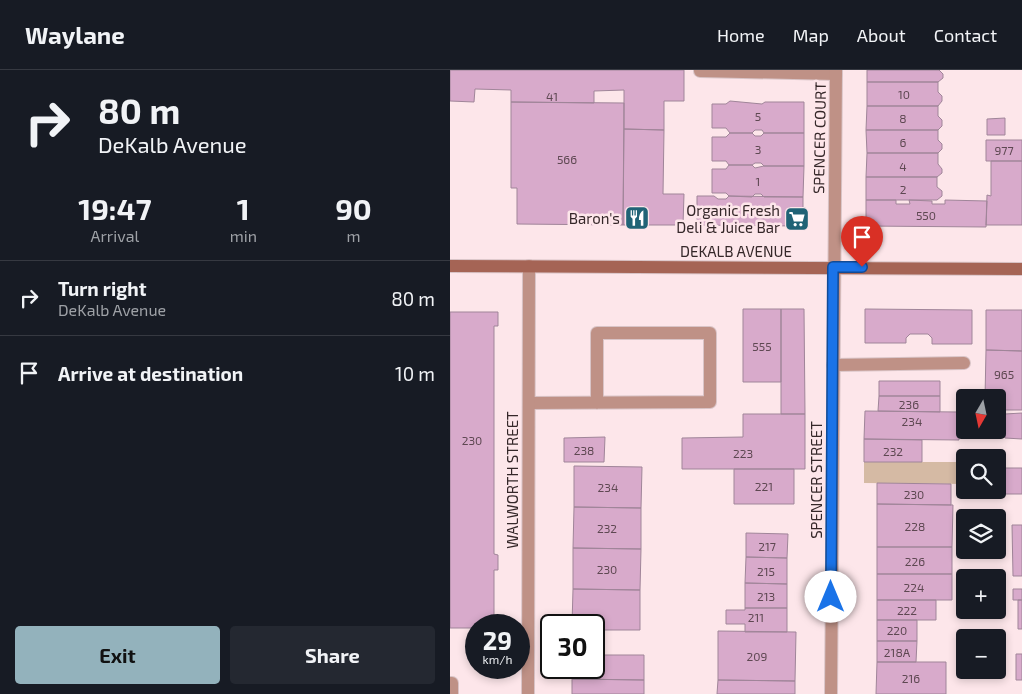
<!DOCTYPE html>
<meta charset="utf-8">
<style>
:root{--surface:#171b24;--page:#242831;--text:#f1f3f6;--muted:#9ea1a6;--line:#363941;--accent:#93b2bc}
body{margin:0;font-family:"Exo 2",sans-serif;background:var(--page);color:var(--text);height:100vh;display:flex;flex-direction:column;font-size:19px;white-space:nowrap}
*{box-sizing:border-box;margin:0}
p{font-size:16px;color:var(--muted)}
.icon{flex:none;width:28px;height:28px;fill:none;stroke:currentColor;stroke-width:2;stroke-linecap:round;stroke-linejoin:round}
.map{position:relative;flex:1;overflow:hidden}
.side{display:flex;flex-direction:column;background:var(--surface);width:450px}
.side>*{flex:none}
.top-card{background:#171b24;color:var(--text);overflow:hidden}
.needle{width:32px;rotate:189deg}
.fabs{position:absolute;left:506px;top:319px;display:grid;gap:10px}
.fabs a{display:grid;place-items:center;width:50px;height:50px;border-radius:5px;background:var(--surface);box-shadow:0 2px 8px #0003;font-size:25px}
.speed{position:absolute;left:15px;top:544px;display:flex;gap:10px;font-size:25px;font-weight:700;text-align:center}
.speed>*{display:grid;place-content:center;width:65px;height:65px;border-radius:50%;background:var(--surface);box-shadow:0 2px 8px #0003;line-height:1}
.speed small{font-size:12px;font-weight:400}
.speed .limit{border:2px solid #111;border-radius:8px;background:#fff;color:#111}
.pin{position:absolute;display:grid;place-items:center;width:42px;height:42px;color:#fff;margin:-51px -21px;border-radius:50% 50% 50% 0;rotate:-45deg;box-shadow:0 0 5px #0007}
.pin .icon{rotate:45deg}
.me{position:absolute;width:55px;margin:-28px;rotate:0deg;stroke-linejoin:round;filter:drop-shadow(0 0 4px #0008)}
.turn{display:flex;align-items:center;gap:18px;height:105px;padding:0 15px;font-size:22px}
.turn .icon{width:65px;height:65px;stroke-width:2.5}
.turn b{display:block;font-size:35px;line-height:42px}
.eta{display:flex;justify-content:space-evenly;align-items:center;height:85px;text-align:center}
.eta b{font-size:30px;font-weight:700;line-height:35px}
.button{display:flex;gap:10px;margin-top:auto;padding:10px 15px}
.button a{flex:1;height:58px;border-radius:5px;background:var(--accent);color:#111;font-size:20px;font-weight:700;line-height:58px;text-align:center}
.button a+a{background:var(--page);color:var(--text)}
ul{padding:0;list-style:none}
li{display:flex;align-items:center;gap:15px;height:75px;padding:0 15px;border-top:1px solid var(--line)}
li div{flex:1}
li b{display:block;font-size:19px}
li em{font-style:normal}
header{display:flex;align-items:center;gap:30px;box-sizing:border-box;height:70px;padding:0 25px;background:var(--surface);border-bottom:1px solid var(--line)}
header strong{font-size:24px}
nav{display:flex;gap:28px;margin-inline-start:auto;font-size:18px}
main{display:flex;flex:1;min-height:0}
.map>svg:first-child{display:block}
</style>
<header>
<strong>Waylane</strong>
<nav><a>Home</a><a>Map</a><a>About</a><a>Contact</a></nav>
</header>
<main>
<section class="side">
<div class="top-card">
<div class="turn"><svg class="icon" aria-label="right" viewBox="0 0 24 24"><path d="M7 20v-9h11M14 6l5 5-5 5"/></svg><div><b>80 m</b>DeKalb Avenue</div></div>
</div>
<div class="eta">
<div><b>19:47</b><p>Arrival</p></div>
<div><b>1</b><p>min</p></div>
<div><b>90</b><p>m</p></div>
</div>
<ul>
<li><svg class="icon" aria-label="right" viewBox="0 0 24 24"><path d="M7 20v-9h11M14 6l5 5-5 5"/></svg><div><b>Turn right</b><p>DeKalb Avenue</p></div><em>80 m</em></li>
<li><svg class="icon" aria-label="arrive" viewBox="0 0 24 24"><path d="M6 21V4h12l-3 4 3 4H6"/></svg><div><b>Arrive at destination</b></div><em>10 m</em></li>
</ul>
<div class="button"><a>Exit</a><a>Share</a></div>
</section>
<div class="map">
<svg width="572" height="624" viewBox="0 0 572 624">
<rect width="100%" height="100%" fill="#fde6ea"/>
<path fill="#d5baa4" d="M414,392H515V414L414,413Z"/>
<path fill="#d8aacb" stroke="#a08599" d="M0,0H234V31H214V60L174,59V20L144,21V33L61,32V20L25,19L24,32L0,31Z
M417,0H489L493,4V8L488,12H417Z
M417,12H488V22L492,26V31L488,36H417Z
M280,31L312,34L315,32H354V63H314L312,60H305L302,63H280L276,58H262V34H276Z
M61,32L174,33L173,155L67,154V118H61Z
M417,36H488V46L492,50V56L488,60H416Z
M555,48V65H537V49Z
M174,59L214,60L213,124H234L233,155H173Z
M416,60H488V70L492,74V79L488,83H417Z
M280,63H302L305,66H311L314,63H354V96H314L311,93H305L302,95H279L276,91H262V67H276Z
M536,70H572V91H536Z
M417,83H488V94L492,99V103L487,107H416Z
M541,91H572V155H536L537,125L541,126Z
M279,95H302L305,98L314,96H354L353,127H314L311,124H305L302,127L279,126L276,123H262V99H276Z
M416,107H487V117L492,121V126L487,130H416Z
M247,126H264L268,129H276L279,126L353,127V150L347,156L247,155Z
M416,130H446V134H460L459,130L482,131V134H495V130L537,131L536,157L416,156Z
M293,239H331V312H293Z
M331,239H354L355,344H331Z
M415,239L522,240V274H482V268L478,264H460L456,268V273H415Z
M536,240H572V281L536,280Z
M0,242H48V256H44V484L48,485V500H44V555H26V558H0Z
M536,280L572,281V340H548V328H535Z
M429,311H490V326H429Z
M429,326H490V342L428,341Z
M415,341L509,342V370L414,369Z
M293,344H355V399H232V368L293,367Z
M555,344L572,343V369L555,368Z
M155,367L154,392H114V368Z
M414,369L472,370V392H414Z
M124,396L192,397L191,438L124,437Z
M551,398H572V424H551Z
M284,399H344V434H284Z
M427,413L501,414V435L427,434Z
M427,434L503,435L502,477H427Z
M124,437L191,438V479L123,478Z
M562,455H572V506H563Z
M296,463L338,464L337,488L296,487Z
M427,477H502V504H427Z
M123,478L191,479L190,520L123,519Z
M296,487L337,488V514L295,513Z
M427,504H502V530H427Z
M295,513L337,514V538H295Z
M123,519L190,520V560H144V555H122Z
M563,519H572V530H563Z
M427,530H486V550H427Z
M568,530H572V559H568Z
M295,538H337V562H295V554H276V540H295Z
M427,550H467V571H427Z
M268,561L346,562L345,611L268,610Z
M427,571H467L466,592H427Z
M566,584H572V610H566Z
M144,585H194V610L122,609V598H144Z
M427,592H496V624H426Z
M122,609L194,610V624H122Z
M268,610L345,611V624H267Z"/>
<g fill="none" stroke-linecap="round" stroke-linejoin="round">
<defs>
<path id="lane" d="M250,1L386,4
M383,295L514,293
M79,333L260,332V263H147V333
M0,613H2V624"/>
<path id="street" d="M78,624L79,196
M381,624L386,0"/>
<path id="secondary" d="M0,196L572,199"/>
</defs>
<use href="#lane" stroke="#d9c4c7" stroke-width="14"/>
<use href="#street" stroke="#d9c4c7" stroke-width="14"/>
<use href="#secondary" stroke="#d9c4c7" stroke-width="14"/>
<use href="#lane" stroke="#bf9186" stroke-width="12"/>
<use href="#street" stroke="#bf9186" stroke-width="12"/>
<use href="#secondary" stroke="#a56455" stroke-width="12"/>
</g>
<g fill="none" stroke-linecap="round" stroke-linejoin="round">
<defs>
<path id="route" d="M381,527L383,197H412"/>
</defs>
<use href="#route" stroke="#114b97" stroke-width="12"/>
<use href="#route" stroke="#1a73e8" stroke-width="9"/>
</g>
<defs>
<symbol id="restaurant-square" viewBox="-11 -11 22 22"><rect x="-9" y="-9" width="18" height="18" rx="4" fill="#206376" stroke="#fde6ea"/><path d="M-5-6h1v4h1v-4h1v4h1v-4h1v5L-1.5 .5V6h-2V.5L-5-1ZM5-6V6H3V1.5H1.5Q1.5-4 5-6Z" fill="#fff"/></symbol>
<symbol id="supermarket-square" viewBox="-11 -11 22 22"><rect x="-9" y="-9" width="18" height="18" rx="4" fill="#206376" stroke="#fde6ea"/><path d="M-6-5.5h2.5l.6 2H6L4.5 2H-2.5L-4.4-4H-6ZM-1.5 3.2a1.3 1.3 0 1 0 .1 0ZM3 3.2a1.3 1.3 0 1 0 .1 0Z" fill="#fff"/></symbol>
</defs>
<g fill-rule="evenodd">
<use href="#restaurant-square" x="173" y="134" width="28" height="28"/>
<use href="#supermarket-square" x="333" y="135" width="28" height="28"/>
</g>
<g text-anchor="middle" dominant-baseline="central" stroke-width="5" stroke-linejoin="round" paint-order="stroke">
<g font-size="12" fill="#5e4852">
<text x="454" y="24">10</text>
<text x="102" y="26">41</text>
<text x="308" y="46">5</text>
<text x="453" y="48">8</text>
<text x="453" y="72">6</text>
<text x="308" y="79">3</text>
<text x="554" y="80">977</text>
<text x="117" y="89">566</text>
<text x="453" y="96">4</text>
<text x="308" y="111">1</text>
<text x="453" y="119">2</text>
<text x="476" y="145">550</text>
<text x="312" y="276">555</text>
<text x="554" y="304">965</text>
<text x="459" y="334">236</text>
<text x="462" y="351">234</text>
<text x="22" y="370">230</text>
<text x="134" y="380">238</text>
<text x="443" y="381">232</text>
<text x="293" y="383">223</text>
<text x="314" y="416">221</text>
<text x="158" y="417">234</text>
<text x="464" y="424">230</text>
<text x="465" y="456">228</text>
<text x="157" y="458">232</text>
<text x="317" y="476">217</text>
<text x="465" y="491">226</text>
<text x="157" y="499">230</text>
<text x="316" y="501">215</text>
<text x="464" y="517">224</text>
<text x="316" y="526">213</text>
<text x="457" y="540">222</text>
<text x="306" y="547">211</text>
<text x="447" y="560">220</text>
<text x="447" y="582">218A</text>
<text x="307" y="586">209</text>
<text x="461" y="608">216</text>
</g>
<g font-size="15" fill="#352729" stroke="#fde6ea">
<text transform="translate(369 68) rotate(-89)">SPENCER COURT</text>
<text x="286" y="181">DEKALB AVENUE</text>
<text transform="translate(62 410) rotate(-90)">WALWORTH STREET</text>
<text transform="translate(366 410) rotate(-90)">SPENCER STREET</text>
</g>
<g font-size="15" fill="#352729" stroke="#fde6ea" text-anchor="end">
<text x="330" y="140">Organic Fresh<tspan x="330" dy="17">Deli &amp; Juice Bar</tspan></text>
<text x="170" y="148">Baron's</text>
</g>
</g>
</svg>
<div class="fabs">
<a><svg class="needle" viewBox="-14 -14 28 28"><path d="M0-13l5 13h-10z" fill="#e53935"/><path d="M0 13l5-13h-10z" fill="#9ea1a6"/></svg></a>
<a><svg class="icon" aria-label="search" viewBox="0 0 24 24"><circle cx="10" cy="10" r="6"/><path d="M15 15l6 6"/></svg></a>
<a><svg class="icon" aria-label="layers" viewBox="0 0 24 24"><path d="M12 4l9 5-9 5-9-5zM3 14l9 5 9-5"/></svg></a>
<a>+</a>
<a>−</a>
</div>
<div class="speed"><div>29<small>km/h</small></div><div class="limit">30</div></div>
<div class="pin" style="left:412px;top:197px;background:#d93025"><svg class="icon" aria-label="arrive" viewBox="0 0 24 24"><path d="M6 21V4h12l-3 4 3 4H6"/></svg></div>
<svg class="me" style="left:381px;top:527px" viewBox="-20 -20 40 40"><circle r="19" fill="#fff"/><path d="M0-13L10 11 0 6-10 11z" fill="#1a73e8"/></svg>
</div>
</main>
